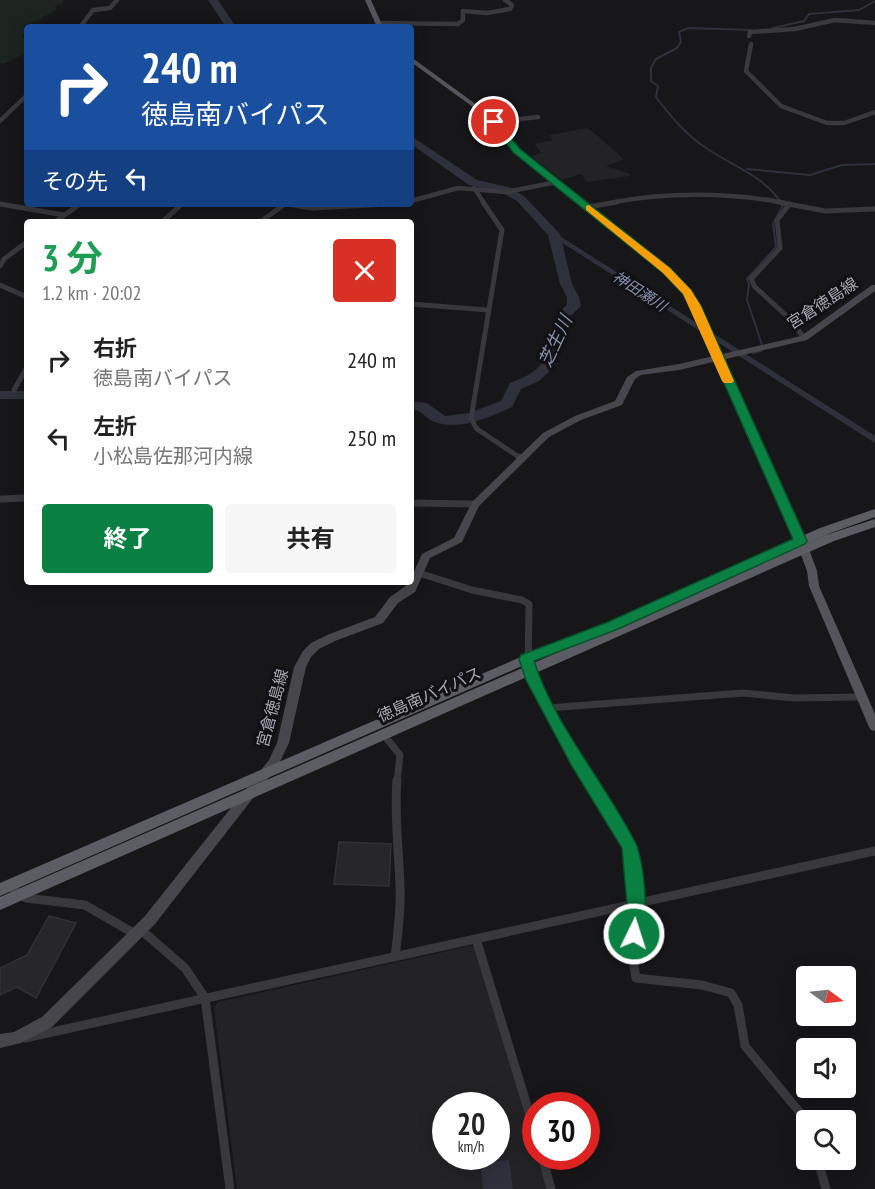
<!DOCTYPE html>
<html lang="ja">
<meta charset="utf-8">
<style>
:root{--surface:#fff;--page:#f6f6f6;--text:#222;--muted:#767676;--accent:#0b8043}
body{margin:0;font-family:"PT Sans Narrow","Noto Sans JP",sans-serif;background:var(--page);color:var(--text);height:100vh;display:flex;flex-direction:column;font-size:22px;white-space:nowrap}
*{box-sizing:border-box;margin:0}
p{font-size:20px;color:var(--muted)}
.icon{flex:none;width:33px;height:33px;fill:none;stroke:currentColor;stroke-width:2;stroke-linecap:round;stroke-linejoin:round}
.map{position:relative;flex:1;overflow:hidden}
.details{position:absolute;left:24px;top:219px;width:390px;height:366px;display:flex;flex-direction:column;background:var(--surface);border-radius:6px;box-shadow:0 3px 15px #0003}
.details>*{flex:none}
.banner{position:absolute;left:24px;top:24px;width:390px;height:183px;border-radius:6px;box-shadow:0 3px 15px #0003;background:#1a4fa0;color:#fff;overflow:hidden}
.needle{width:39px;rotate:105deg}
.tools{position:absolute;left:796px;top:966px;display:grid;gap:12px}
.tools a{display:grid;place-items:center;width:60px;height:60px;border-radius:6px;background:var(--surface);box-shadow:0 3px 15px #0003;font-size:30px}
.speed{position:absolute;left:432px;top:1092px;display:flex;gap:12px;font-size:30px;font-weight:700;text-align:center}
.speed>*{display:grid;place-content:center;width:78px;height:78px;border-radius:50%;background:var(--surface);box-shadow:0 3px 15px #0003;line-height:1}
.speed small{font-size:15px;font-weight:400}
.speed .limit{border:9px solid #d22;background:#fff;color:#111}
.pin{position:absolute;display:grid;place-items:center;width:51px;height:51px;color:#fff;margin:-26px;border:3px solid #fff;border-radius:50%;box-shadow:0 2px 6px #0007}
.me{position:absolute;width:66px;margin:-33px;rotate:4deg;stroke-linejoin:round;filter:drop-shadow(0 0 4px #0008)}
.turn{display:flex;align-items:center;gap:21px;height:126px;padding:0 18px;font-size:27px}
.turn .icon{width:78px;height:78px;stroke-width:2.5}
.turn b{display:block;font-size:42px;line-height:51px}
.then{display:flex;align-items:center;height:57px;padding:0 18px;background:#0003;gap:12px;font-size:22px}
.round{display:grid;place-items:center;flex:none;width:63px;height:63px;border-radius:6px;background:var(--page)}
.summary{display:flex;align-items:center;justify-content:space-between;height:102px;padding:0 18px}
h1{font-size:36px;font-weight:700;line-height:45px;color:#1e9e55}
.button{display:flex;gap:12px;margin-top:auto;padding:12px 18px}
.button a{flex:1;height:69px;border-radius:6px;background:var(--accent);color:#fff;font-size:24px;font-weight:700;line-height:69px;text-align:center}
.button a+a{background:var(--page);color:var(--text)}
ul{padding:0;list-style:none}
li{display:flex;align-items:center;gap:18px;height:78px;padding:0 18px}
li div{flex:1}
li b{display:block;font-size:22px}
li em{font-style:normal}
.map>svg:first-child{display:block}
</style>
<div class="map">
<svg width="875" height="1189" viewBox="0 0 875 1189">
<rect width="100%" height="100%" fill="#171618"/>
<path fill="#232325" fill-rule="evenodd" d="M588,128L624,159L606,166L630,174V176L587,182L581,174L562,180L531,156L541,153L535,144L553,140L549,135Z
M470,946L477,948L535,1148L536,1156L538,1157L547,1189H237L214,1008L218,1002ZM446,1106H496V1156H446Z"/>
<path fill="#1d231f" d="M0,0H64L62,4L55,6L57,10L41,18L43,19L23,26L26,30L22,36L27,40V53L3,64L0,63Z"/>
<path fill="#2e313b" d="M566,240L875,436V443L561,242Z
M509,1160L513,1189H483L480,1163Z"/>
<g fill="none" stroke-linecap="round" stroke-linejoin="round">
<path stroke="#2e313b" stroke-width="2" d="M773,28L804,21L809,14L859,10L875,1
M752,30L688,28L679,32L681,42L677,48L656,59L651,68V81L658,86L656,97C671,117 687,136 709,150C737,168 764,176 783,205L773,224L776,247L747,279L749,284L747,300L762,345L761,351L753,353
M747,169L810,175L842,165L875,164"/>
<path fill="#2e313b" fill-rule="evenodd" d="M554,232L574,246V248H570L552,235V233Z"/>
<path fill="#2e313b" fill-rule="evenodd" d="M208,0H218L236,27H226Z
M411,136L477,180L509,187L525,197L560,234L572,284L579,297L581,306L569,317L554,367L539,381L521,389L512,407C490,417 459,431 435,422C425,419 423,410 411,409V401L427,403L445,416L469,413L501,401L510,383C522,378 534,374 542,363C555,345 547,322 567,305V297L560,284L548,235L517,201L501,192L469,185L411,144Z
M0,391H27V399H0Z"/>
</g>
<path fill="#272729" stroke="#323134" stroke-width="1.5" d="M339,842L391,844L389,886L334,884Z
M49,916L76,923L36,998L17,987L0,995V968L27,955Z"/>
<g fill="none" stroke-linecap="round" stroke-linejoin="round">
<path stroke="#38383d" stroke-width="4.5" d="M378,23L458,24L463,20V11L487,13L510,9L512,5L505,0
M81,26L93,10L110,8L117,0
M749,36L750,32L795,29L835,20L875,23
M751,44L746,71L781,106L827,123H844L875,112
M0,121L27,95
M494,122L538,117
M474,188L484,203
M411,201L458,188L506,192L557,182
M609,203C665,192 729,192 785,203"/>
<path stroke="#38383d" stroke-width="5" d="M483,202L502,230L471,419L477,429L522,459
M778,202L825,211L875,209
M0,204L64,215
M287,204L312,208L390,204
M789,205L777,220L780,248L751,279L755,287L790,319L804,338
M588,207L617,202
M55,222L80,204
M162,222L182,204
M260,222L285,204
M0,266L4,259L27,242
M0,285L27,297
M411,304L488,310
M14,390L27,367"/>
<path stroke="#38383d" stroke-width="7" d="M519,457L522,459
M0,499L27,498
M411,503L475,504
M419,573L472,590L522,600L529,604L528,670L589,782
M548,708L743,693L794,698L863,697
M383,734L400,755L397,782"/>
<path stroke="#38383d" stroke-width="9" d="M589,780L629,846C636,868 638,899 636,922C634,944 631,956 636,978L702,985L731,993L738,1005L745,1046L807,1121
M9,886L26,898L85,905L135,934
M140,929L185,968L205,998L230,1189
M476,939L536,1135
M395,957C398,934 401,911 400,887C399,851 394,816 397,780
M25,1038L875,851
M542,1156L551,1189
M818,1160L826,1189"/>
<path fill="#46464c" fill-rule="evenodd" d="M872,285H875V291L807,340L679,370L641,375L635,379L622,405L581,420L549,437L479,506L462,542L430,558L415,592L398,603L383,623L335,641L319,649L311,657L306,667L289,743L278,766L155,924L52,1027L21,1043L0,1048V1034L14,1032L42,1017L145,916L269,760L277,743L294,667L303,651L311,643L327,635L375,617L390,597L411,582V578L422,554L454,538L472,502L543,433L575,416L615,401L627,377L636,371L679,364L801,336Z"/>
<path fill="#55545b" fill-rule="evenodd" d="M365,0H371L383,27H377Z
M411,57L488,113L520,149L670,268L690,290L700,306L802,530L817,571L819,586L875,714V731L871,730L869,727L809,586L807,571L792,530L692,306L684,293L664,272L514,153L484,115L411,62Z"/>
<path fill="#5c5c64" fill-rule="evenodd" d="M875,509V517L828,534L788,552L826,535L875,519V527L834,541L0,910V897L570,647L531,662L0,896V883L523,656L609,623L820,528Z"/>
</g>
<path fill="#0b8043" stroke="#07532c" stroke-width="1.5" d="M491,121H497L520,149L670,268L691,290L701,306L807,541L805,544L618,629L534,661C556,729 606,783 637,846C644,868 650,919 640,940L634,942L628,940L625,934L627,904L622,848L573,768L526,680L519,659L521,655L608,622L793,539L690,306L683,294L663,273L514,153L491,124Z"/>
<path fill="#f59e0b" d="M589,205L670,268L691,290L701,306L734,381L732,383H724L722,381L683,294L663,273L586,210V206Z"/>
<g text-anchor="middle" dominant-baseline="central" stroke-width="6" stroke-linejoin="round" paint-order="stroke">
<g font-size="15" font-style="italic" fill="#858fae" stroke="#121113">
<text transform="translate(640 291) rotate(33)">神田瀬川</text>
</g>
<g font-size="16" fill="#aaaab7" stroke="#121113">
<text transform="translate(822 303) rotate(-33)">宮倉徳島線</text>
<text transform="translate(429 694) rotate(-24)">徳島南バイパス</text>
<text transform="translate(272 708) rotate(-75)">宮倉徳島線</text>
</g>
<g font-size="18" font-style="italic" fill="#858fae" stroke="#121113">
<text transform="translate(555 341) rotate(-65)">芝生川</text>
</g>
</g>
</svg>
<div class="tools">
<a><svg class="needle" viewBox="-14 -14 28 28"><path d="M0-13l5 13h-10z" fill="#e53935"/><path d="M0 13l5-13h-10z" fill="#767676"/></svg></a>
<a><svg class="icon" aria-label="sound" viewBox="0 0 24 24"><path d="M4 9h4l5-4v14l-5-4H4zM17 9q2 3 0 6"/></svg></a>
<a><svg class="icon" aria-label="search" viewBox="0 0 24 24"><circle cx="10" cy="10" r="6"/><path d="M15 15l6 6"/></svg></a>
</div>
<div class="speed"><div>20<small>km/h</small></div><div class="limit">30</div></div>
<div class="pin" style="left:494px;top:122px;background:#d93025"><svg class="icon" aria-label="arrive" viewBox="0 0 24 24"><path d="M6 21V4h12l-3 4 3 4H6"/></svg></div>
<svg class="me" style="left:634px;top:934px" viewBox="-20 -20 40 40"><circle r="17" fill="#0b8043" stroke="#fff" stroke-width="3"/><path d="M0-11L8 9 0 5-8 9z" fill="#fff"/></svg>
<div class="banner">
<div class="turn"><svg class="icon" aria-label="right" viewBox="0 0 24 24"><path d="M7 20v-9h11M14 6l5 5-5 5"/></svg><div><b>240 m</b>徳島南バイパス</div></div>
<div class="then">その先<svg class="icon" aria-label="left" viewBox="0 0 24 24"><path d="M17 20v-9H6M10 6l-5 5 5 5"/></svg></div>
</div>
<section class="details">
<div class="summary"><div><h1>3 分</h1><p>1.2 km · 20:02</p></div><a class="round" style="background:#d93025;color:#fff"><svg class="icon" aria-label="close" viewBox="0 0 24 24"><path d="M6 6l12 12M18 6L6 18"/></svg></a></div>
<ul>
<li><svg class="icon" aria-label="right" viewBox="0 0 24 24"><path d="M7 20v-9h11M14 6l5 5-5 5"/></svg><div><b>右折</b><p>徳島南バイパス</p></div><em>240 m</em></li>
<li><svg class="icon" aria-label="left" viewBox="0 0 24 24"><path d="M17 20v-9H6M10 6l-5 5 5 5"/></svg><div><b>左折</b><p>小松島佐那河内線</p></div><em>250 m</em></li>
</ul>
<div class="button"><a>終了</a><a>共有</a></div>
</section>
</div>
